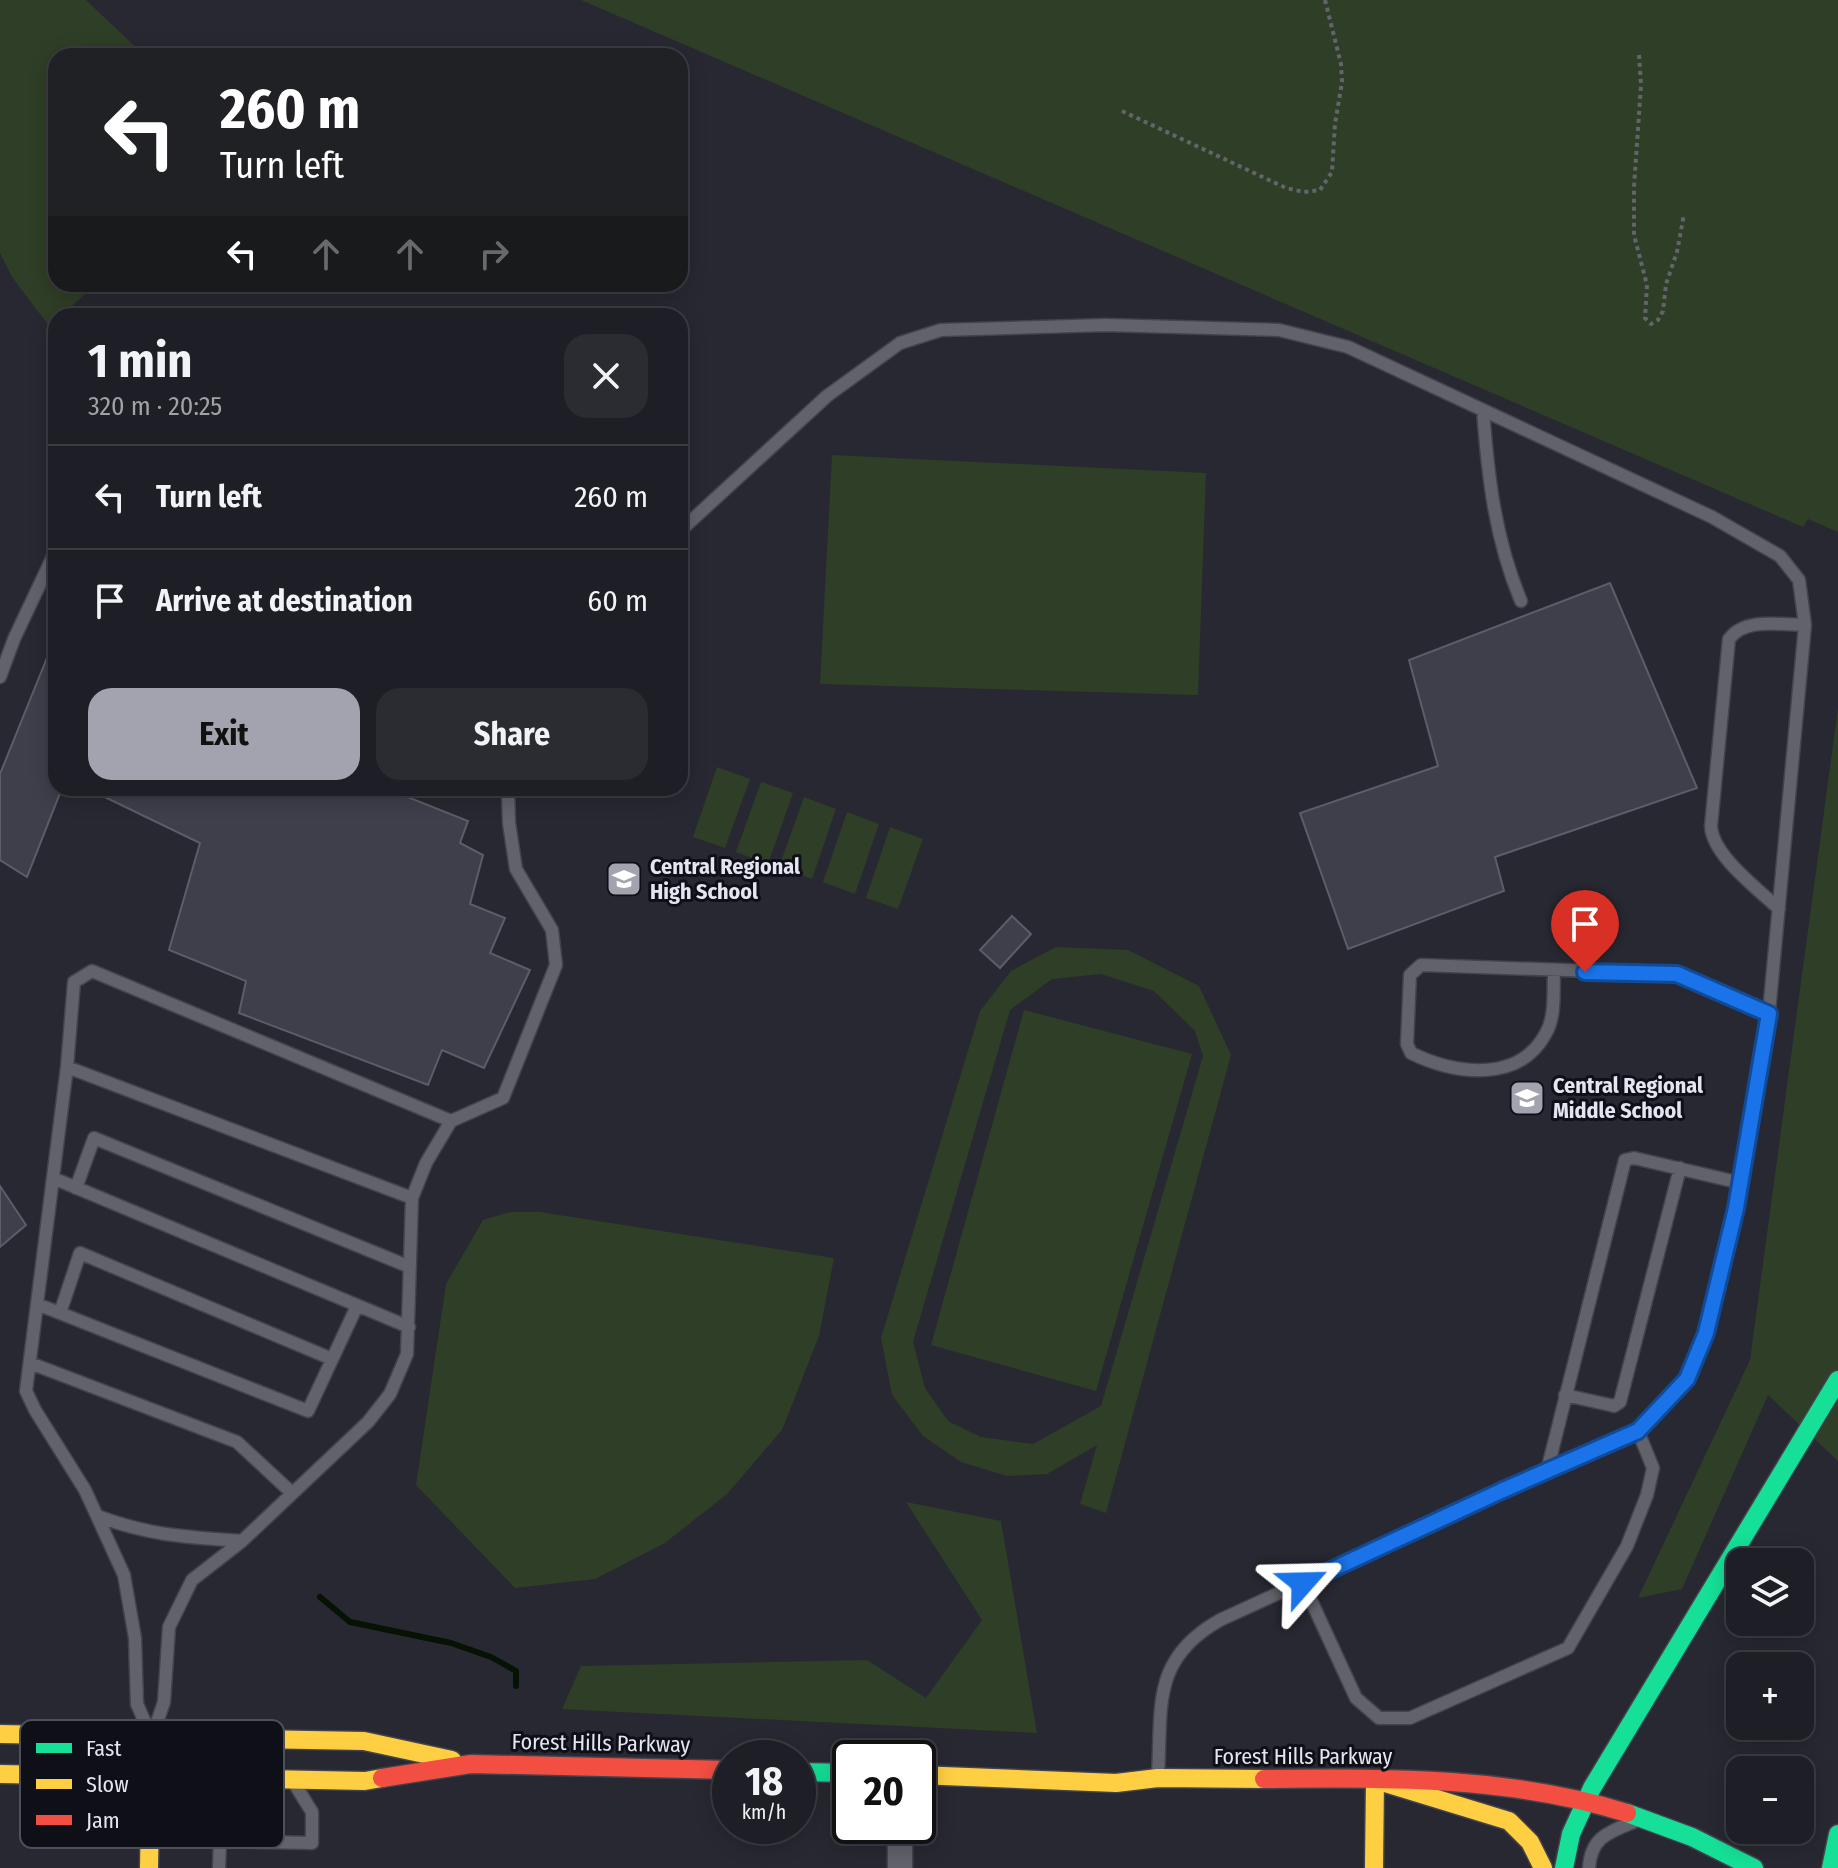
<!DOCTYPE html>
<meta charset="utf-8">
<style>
:root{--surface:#1e1e26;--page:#2b2b32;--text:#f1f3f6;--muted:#a1a2a7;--line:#3c3c43;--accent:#a2a3ae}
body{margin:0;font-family:"Fira Sans Condensed",sans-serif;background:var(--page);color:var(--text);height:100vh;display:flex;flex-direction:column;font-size:30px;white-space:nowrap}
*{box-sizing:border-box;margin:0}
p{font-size:26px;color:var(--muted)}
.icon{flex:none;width:44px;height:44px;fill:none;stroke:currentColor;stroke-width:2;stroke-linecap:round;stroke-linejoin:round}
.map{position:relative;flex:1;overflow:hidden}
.panel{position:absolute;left:48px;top:308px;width:640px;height:488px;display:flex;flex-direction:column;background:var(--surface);border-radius:24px;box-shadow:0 4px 20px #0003,0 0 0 2px var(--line)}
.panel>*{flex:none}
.banner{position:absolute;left:48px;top:48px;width:640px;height:244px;border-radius:24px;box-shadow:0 4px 20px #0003,0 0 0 2px var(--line);background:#202124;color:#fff;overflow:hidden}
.buttons{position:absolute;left:1726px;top:1548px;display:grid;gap:16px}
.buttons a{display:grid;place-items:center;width:88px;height:88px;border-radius:16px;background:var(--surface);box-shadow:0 4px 20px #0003,0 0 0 2px var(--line);font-size:40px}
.speed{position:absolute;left:712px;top:1740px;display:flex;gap:16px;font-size:40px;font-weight:700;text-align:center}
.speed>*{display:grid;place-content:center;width:104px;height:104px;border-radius:50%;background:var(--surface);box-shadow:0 4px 20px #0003,0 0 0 2px var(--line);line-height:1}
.speed small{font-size:20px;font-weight:400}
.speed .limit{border:4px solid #111;border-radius:12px;background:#fff;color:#111}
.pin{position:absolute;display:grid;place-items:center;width:68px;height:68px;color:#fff;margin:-82px -34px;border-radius:50% 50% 50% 0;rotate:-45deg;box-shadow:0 0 8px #0007}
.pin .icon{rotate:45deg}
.me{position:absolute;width:88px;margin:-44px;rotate:65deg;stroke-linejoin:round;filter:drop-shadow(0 0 6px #0008)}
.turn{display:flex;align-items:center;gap:28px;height:168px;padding:0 40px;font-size:36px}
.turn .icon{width:104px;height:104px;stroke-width:2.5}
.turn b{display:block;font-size:56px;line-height:68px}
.lanes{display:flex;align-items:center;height:76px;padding:0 40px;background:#0003;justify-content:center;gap:40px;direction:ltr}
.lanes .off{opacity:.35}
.round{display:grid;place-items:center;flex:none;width:84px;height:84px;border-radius:24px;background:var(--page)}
.overview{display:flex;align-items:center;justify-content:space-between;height:136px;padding:0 40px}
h1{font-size:48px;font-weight:700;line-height:60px}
.cta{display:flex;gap:16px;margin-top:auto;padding:16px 40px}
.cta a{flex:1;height:92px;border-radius:24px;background:var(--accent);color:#111;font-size:32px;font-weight:700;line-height:92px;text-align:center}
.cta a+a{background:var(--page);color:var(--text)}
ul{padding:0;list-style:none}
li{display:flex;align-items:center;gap:24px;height:104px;padding:0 40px;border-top:2px solid var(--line)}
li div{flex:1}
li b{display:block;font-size:30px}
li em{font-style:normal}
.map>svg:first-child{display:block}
</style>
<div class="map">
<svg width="1838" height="1868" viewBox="0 0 1838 1868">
<rect width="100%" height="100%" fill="#282832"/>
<path fill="#2f3e26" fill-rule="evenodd" d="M0,0H86L145,56H56V284H97L60,316H56V320L49,326L12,277L0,253Z
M581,0H1838V532L1808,519L1803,527Z
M832,455L1206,473L1198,695L820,684Z
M1838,708V1461L1768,1395L1682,1589L1638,1598L1750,1360Z
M717,767L750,779L725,848L693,837Z
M761,782L793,793L768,864L736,852Z
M804,797L836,809L812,879L779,867Z
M847,812L879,824L855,894L823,882Z
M890,827L923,839L898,909L866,898Z
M1056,947L1128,950L1199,986L1231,1055L1106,1513L1080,1504L1097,1445L1047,1474L1007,1476L961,1462L923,1436L892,1395L881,1338L980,1011L1011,971ZM1101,974L1154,991L1195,1031L1203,1056L1101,1406L1033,1444L981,1437L948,1421L925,1388L913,1342L1010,1010L1052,979Z
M1024,1010L1192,1054L1096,1391L931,1345Z
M510,1212H540L834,1258L819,1336L782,1430L727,1494L665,1543L595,1579L515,1588L416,1485L446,1284L483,1220Z
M906,1502L1001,1521L1037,1733L562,1709L581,1666L867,1660L926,1698L982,1620Z"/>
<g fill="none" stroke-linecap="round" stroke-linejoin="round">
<path stroke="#061304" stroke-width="6" d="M320,1597L350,1622L451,1643L491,1657L516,1671V1686"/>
</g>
<path fill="#3e3f4b" stroke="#5c5d66" stroke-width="2" d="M1610,583L1697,788L1495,857L1504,891L1348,949L1300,813L1438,766L1409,660Z
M55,638L56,788H62L27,877L0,860V774Z
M86,788H385L468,821L460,843L483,855L470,904L505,918L490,953L530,970L484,1068L442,1050L428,1085L239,1013L246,981L169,950L200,843Z
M1012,916L1031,934L1000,968L980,950Z
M0,1186L26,1225L0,1247Z"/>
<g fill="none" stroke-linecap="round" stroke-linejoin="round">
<defs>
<path id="lane" d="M1483,410C1488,477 1495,539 1521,601
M680,531L827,396L900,343L941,330L1106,325L1279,330L1348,347L1712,517L1780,556L1799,580L1805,625L1768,1023L1736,1208L1706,1333L1687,1379L1638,1431L1501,1491L1220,1620C1151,1659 1162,1706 1158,1775
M0,677L14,639L56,550
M1779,909C1758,889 1712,855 1711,826L1729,639C1745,617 1780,625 1805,625
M1554,971C1553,990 1556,1016 1546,1033C1519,1084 1454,1074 1411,1053L1407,1044L1410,975L1421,965L1677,974L1769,1014
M67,1067L412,1198
M53,1178L409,1327
M76,1188L94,1138L410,1267
M37,1304L308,1411L357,1306
M60,1313L80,1253L332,1359
M30,1363L237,1442L292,1493
M1565,1395L1610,1405L1614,1406L1620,1402L1680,1168
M1547,1471L1625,1160L1634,1158L1741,1183
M100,1517C152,1536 187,1537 242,1541
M1303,1583L1356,1698L1379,1718H1410L1568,1648L1627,1546L1647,1495L1653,1468L1638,1431
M150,1734L137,1704L135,1638L124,1575L85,1490L35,1410L26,1391L67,1067L74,982L92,971L451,1121
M153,1734L164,1702L169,1627L192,1580L242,1541L368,1422L390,1394L407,1354L412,1198L426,1163L451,1121L503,1098L556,965L552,930L516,869L509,823L508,788
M219,1868L220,1841L312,1843V1812L294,1783
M1589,1868C1591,1836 1610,1832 1636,1821"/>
<path id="street" d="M900,1868V1826"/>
<path id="fast" d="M798,1772L850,1773
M1627,1813L1692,1837L1754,1868
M1564,1868L1571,1834L1592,1788L1838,1380
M1831,1868L1838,1834"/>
<path id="slow" d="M0,1734L364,1741L452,1760
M0,1774L365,1781L382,1778
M918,1775L1116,1783L1158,1778L1264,1779
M1375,1780L1509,1821L1530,1842L1543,1868
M149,1868L151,1756
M1374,1868L1375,1780"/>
<path id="jam" d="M382,1778L471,1764L730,1770
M1264,1779C1386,1778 1509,1776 1627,1813"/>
</defs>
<use href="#lane" stroke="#43434c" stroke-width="15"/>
<use href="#street" stroke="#43434c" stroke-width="27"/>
<use href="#fast" stroke="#43434c" stroke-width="21"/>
<use href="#slow" stroke="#43434c" stroke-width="21"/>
<use href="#jam" stroke="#43434c" stroke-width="21"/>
<path stroke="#64656c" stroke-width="4" stroke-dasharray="4 4" stroke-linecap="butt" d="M1639,55L1641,85L1634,187V235L1647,285L1645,318L1651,324L1658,320L1663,311L1666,284L1677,252L1684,214
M1122,111L1286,188L1304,192L1320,190L1332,172L1335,124L1342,82L1341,64L1325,0"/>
<use href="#lane" stroke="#61626a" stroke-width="12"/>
<use href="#street" stroke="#61626a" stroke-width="24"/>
<use href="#fast" stroke="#16e098" stroke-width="18"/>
<use href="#slow" stroke="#ffcf43" stroke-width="18"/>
<use href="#jam" stroke="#f24e42" stroke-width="18"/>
</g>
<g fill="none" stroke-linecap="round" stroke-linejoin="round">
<defs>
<path id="route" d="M1303,1583L1501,1491L1638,1431L1687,1379L1706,1333L1736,1208L1769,1014L1677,974L1585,972"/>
</defs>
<use href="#route" stroke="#114b97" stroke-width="20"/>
<use href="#route" stroke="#1a73e8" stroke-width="14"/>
</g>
<defs>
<symbol id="school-square" viewBox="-11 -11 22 22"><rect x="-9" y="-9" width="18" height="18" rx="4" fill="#a2a3ae" stroke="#0e0f17"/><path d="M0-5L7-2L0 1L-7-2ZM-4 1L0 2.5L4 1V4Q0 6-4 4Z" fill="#fff"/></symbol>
</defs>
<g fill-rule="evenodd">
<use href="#school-square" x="604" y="859" width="40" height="40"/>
<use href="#school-square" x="1507" y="1078" width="40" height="40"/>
</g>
<g text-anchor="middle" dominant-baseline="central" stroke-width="6" stroke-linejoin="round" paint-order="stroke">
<g font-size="22" font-weight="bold" fill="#e3e5f1" stroke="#0e0f17" text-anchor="start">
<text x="650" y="866">Central Regional<tspan x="650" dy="25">High School</tspan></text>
<text x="1553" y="1085">Central Regional<tspan x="1553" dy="25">Middle School</tspan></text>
</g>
<g font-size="22" fill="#e3e5f1" stroke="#0e0f17">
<text transform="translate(601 1743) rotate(1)">Forest Hills Parkway</text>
<text x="1303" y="1756">Forest Hills Parkway</text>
</g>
</g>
<rect x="20" y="1720" width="264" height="128" rx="12" fill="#0e0f17" stroke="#4e4f58" stroke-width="2"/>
<rect x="36" y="1743" width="36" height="10" fill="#16e098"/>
<rect x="36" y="1779" width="36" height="10" fill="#ffcf43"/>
<rect x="36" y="1815" width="36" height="10" fill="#f24e42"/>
<g font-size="22" fill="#e3e5f1">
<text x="86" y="1756">Fast</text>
<text x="86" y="1792">Slow</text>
<text x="86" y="1828">Jam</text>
</g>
</svg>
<div class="buttons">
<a><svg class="icon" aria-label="layers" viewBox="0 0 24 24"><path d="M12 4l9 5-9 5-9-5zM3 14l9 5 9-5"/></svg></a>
<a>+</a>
<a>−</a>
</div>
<div class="speed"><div>18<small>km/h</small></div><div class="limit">20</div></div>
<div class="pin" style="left:1585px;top:972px;background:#d93025"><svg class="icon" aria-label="arrive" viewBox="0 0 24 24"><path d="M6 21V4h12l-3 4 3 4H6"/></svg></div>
<svg class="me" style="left:1303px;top:1583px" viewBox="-20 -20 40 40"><path d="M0-17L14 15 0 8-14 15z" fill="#1a73e8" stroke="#fff" stroke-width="4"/></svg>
<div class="banner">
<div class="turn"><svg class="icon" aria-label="left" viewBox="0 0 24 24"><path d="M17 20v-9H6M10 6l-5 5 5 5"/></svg><div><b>260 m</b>Turn left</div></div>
<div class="lanes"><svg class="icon" aria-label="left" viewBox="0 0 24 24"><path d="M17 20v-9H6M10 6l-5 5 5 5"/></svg><svg class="icon off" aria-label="ahead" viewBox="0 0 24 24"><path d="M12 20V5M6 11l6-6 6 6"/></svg><svg class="icon off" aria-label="ahead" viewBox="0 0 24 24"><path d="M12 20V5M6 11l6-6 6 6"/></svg><svg class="icon off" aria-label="right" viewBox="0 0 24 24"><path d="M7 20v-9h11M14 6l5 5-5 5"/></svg></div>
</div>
<section class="panel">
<div class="overview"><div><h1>1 min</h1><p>320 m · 20:25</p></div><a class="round"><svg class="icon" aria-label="close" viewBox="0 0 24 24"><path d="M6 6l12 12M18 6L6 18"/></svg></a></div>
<ul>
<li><svg class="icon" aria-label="left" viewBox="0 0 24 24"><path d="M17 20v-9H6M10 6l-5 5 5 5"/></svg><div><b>Turn left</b></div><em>260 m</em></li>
<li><svg class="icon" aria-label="arrive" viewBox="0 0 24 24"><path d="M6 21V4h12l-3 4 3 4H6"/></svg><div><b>Arrive at destination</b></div><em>60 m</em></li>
</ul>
<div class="cta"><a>Exit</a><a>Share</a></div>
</section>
</div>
